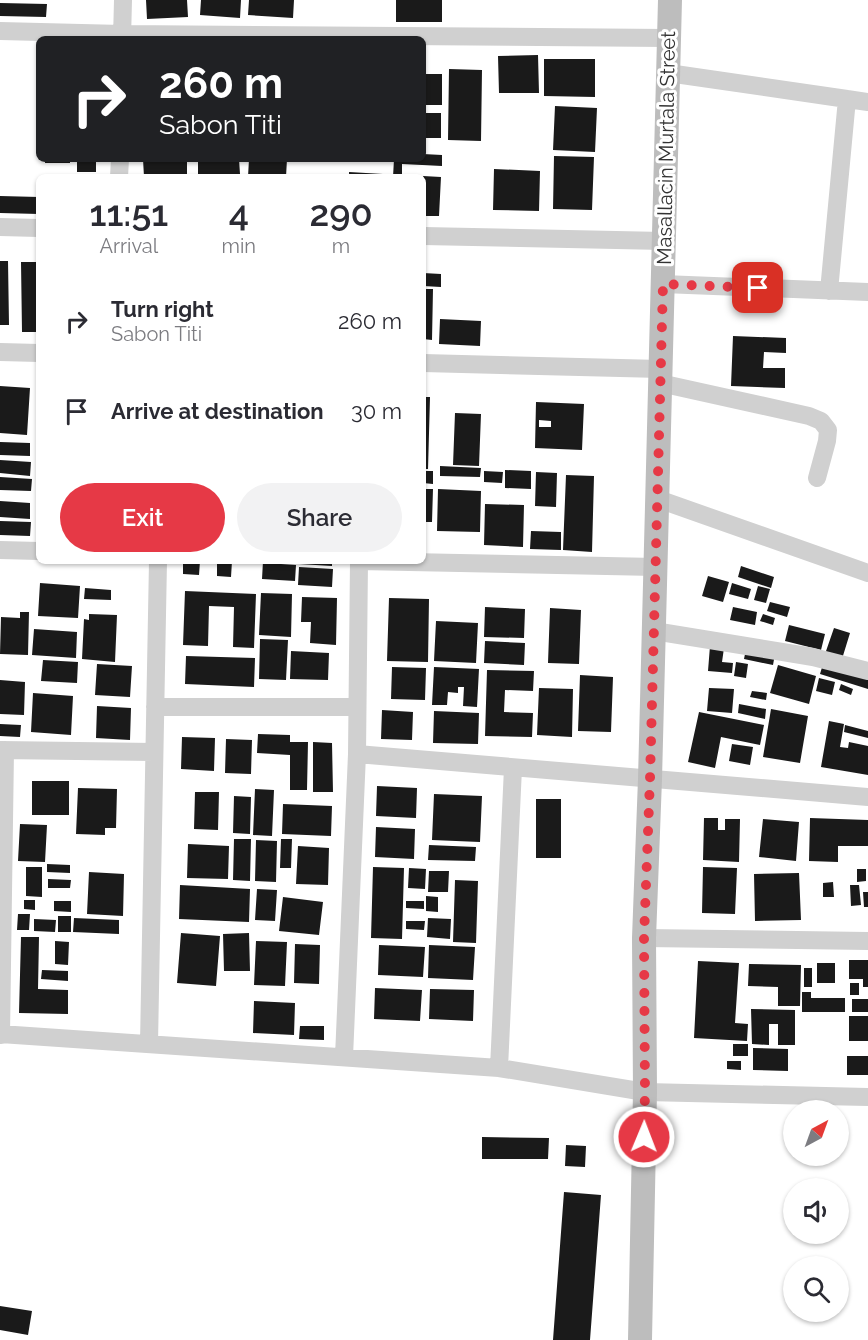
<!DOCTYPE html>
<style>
:root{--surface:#fff;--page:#f2f2f3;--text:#2b2b33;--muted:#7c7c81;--accent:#e63946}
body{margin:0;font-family:Raleway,sans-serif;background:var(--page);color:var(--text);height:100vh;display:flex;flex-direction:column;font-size:22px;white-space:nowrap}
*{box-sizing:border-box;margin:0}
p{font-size:20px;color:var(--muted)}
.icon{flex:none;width:33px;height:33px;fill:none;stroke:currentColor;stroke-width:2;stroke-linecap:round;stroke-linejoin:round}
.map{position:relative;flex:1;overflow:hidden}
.details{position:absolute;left:36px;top:174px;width:390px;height:390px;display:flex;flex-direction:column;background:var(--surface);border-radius:9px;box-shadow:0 2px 4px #0004}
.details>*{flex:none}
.top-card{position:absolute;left:36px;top:36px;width:390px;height:126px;border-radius:9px;box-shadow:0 2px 4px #0004;background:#202124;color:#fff;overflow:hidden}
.needle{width:39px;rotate:41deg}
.controls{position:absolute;left:783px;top:1100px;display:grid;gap:12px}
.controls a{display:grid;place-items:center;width:66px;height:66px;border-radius:50%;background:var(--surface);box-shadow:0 2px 4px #0004;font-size:30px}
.pin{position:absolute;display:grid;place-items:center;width:51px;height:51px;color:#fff;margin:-26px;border-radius:12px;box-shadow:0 3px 9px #0006}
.me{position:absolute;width:66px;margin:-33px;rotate:1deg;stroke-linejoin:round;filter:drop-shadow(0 0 4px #0008)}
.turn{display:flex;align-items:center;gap:21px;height:126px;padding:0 24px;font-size:27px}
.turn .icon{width:78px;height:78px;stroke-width:2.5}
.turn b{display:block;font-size:42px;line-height:51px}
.eta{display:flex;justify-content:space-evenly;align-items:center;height:102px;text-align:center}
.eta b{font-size:36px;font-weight:600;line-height:42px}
.cta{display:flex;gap:12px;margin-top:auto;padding:12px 24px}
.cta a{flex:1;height:69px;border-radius:36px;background:var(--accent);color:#fff;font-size:24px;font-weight:600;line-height:69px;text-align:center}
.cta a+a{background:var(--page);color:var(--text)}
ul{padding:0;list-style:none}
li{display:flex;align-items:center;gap:18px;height:90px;padding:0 24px}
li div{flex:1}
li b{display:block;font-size:22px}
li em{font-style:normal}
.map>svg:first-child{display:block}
</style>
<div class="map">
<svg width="868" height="1340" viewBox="0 0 868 1340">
<rect width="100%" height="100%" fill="#fff"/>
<path fill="#1a1a1a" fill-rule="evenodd" d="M146,0H187L188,17L147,19Z
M201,0H241L240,18L200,15Z
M249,0H294L293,18L248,15Z
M396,0H442V22H396Z
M0,3L47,4L46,17L0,16Z
M538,55L539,93H499L498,56Z
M544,59H595V97L544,96Z
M449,69L482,70L481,141L448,140Z
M423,74H442V105H423Z
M555,106L597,108L595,152L553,150Z
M423,113H441V138H423Z
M423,154L442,155V166L402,164V177H393L394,159H423Z
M554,156L594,157L592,210L553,209Z
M45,159H70V163H45Z
M77,159H96V172H77Z
M143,159H187V177H144Z
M198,159H239L240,174H198Z
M249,159H287L286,177H248Z
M494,169L540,171L539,211L493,210Z
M349,172L383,174V177H349Z
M423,176L441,177L439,216H423Z
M0,196L39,197V214L0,213Z
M0,261H8L9,325H0Z
M21,262H39V332H22Z
M423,273L441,274V287L423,286Z
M423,289H433L432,340L423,339Z
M440,319L481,321L480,346L439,344Z
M733,336L786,338V353L764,352L763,368H785V388L731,386Z
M0,386L30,388L27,435L0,433Z
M423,397H430L428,469H423Z
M536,402L584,404L582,450L535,448ZM539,420L551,421V427H539Z
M455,413L481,414L479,466L453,465Z
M0,442L30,443V456L0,455Z
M0,460L31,462L30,476L0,473Z
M440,466L481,468L480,477L440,476Z
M505,470L531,471V489L505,488Z
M423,471H433V484L423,483Z
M484,471L503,472L502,483L484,482Z
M536,472L557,473L556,507L535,506Z
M566,475L594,476L592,552L563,550Z
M0,477L32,479L31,491L0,490Z
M423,489H433L432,522H423Z
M438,489L481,491L480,532L437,531Z
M0,501L30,503V519L0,517Z
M485,504L524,505L523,547L484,545Z
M0,521L31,522L30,536L0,535Z
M531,531L561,532V550L530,549Z
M183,561H200L199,575L183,574Z
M217,561H232L231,577L217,576Z
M263,561H281V564L296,565L295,581L262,579Z
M299,561H332V566L299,564Z
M741,566L774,577L771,588L738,577Z
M299,567L333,569L332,587L298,585Z
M708,576L729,582L723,602L702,596Z
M40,583L80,586L78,618L38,616Z
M732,583L751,589L748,599L729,594Z
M758,586L770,589L766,603L754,600Z
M85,588L111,590V600L84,599Z
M185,591L256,594L254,648L233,647L234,607L209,606L208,646L183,645Z
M261,593L292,594L291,637L259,635Z
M302,597L337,598L336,645L310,643L311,622H301Z
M389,598L429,599L428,662L387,661Z
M770,602L790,607L787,617L767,611Z
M485,607L525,609L524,638L484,637Z
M733,607L757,612L755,625L730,620Z
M550,608L581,610L579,664L548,663Z
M20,612H29L28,655L0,654L1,617L20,618Z
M89,614L117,615L115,662L82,659L84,619L89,620Z
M763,614L775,618L773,625L760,621Z
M436,621L478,623L476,663L434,661Z
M789,625L825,634L821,650L785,641Z
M834,628L850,633L842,659L825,654Z
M34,629L77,632L76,658L32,655Z
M260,639L288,640L286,680L259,679Z
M485,641L525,643L524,665L484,663Z
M710,646L724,648L722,662L733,663L732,673L708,671Z
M746,649L775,654L773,665L744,659Z
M291,651L329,653L328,680L290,679Z
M186,656L255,658L254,687L185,684Z
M43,660L78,662L77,683L41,681Z
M736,662L748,664L746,678L734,676Z
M97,664L132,666L130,697L95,695Z
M823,664L868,678V689L820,674Z
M778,665L816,676L809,704L770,693Z
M392,667L426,668L425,700L391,699Z
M434,667L479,669L477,707L463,706L464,687H458V693L448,692L447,705H432Z
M487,670L534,671L533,691L505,690L504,712L533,713L532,737L485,736Z
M580,675L613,677L611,732L578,731Z
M819,678L835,682L832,695L816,691Z
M0,680L25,682L24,715L0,714Z
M841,684L853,689L851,695L839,690Z
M539,688L573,689L572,737L537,735Z
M709,688L734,689L732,713L707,711Z
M752,691L767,693L766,700L750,697Z
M33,693L73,696L71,735L31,732Z
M739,704L766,709L765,719L738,713Z
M97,706L131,708L130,740L96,738Z
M771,709L808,716L800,763L763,757Z
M382,710L413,712L412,740L381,739Z
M434,711L479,713L478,744L433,743Z
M699,712L764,725L760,745L721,737L715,768L688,762Z
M829,721L844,724L840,747L848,748L849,742L868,746V775L821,767Z
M0,724L21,725L20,737L0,736Z
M845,725L868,731V738L844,732Z
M258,734L290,735V742H308L307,790H290V755L257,753Z
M182,737L215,738L214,771L181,769Z
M226,739L252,740L251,774L225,773Z
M313,742L332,743L333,792H313Z
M732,744L753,747L750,765L729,761Z
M32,781H69V815H32Z
M377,786L417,788L416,818L376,816Z
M78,788L117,789L116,828H105V835L76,834Z
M255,789L274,790L272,836L253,835Z
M195,792H219L218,830L194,829Z
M434,794L482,796L480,842L432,840Z
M234,796L251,797L250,834L233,833Z
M536,799H561V858H536Z
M283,804L332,806L331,836L282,834Z
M704,818H718V830H725V819H740L739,862L703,860Z
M810,818L868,820V846H838V862L809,861Z
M763,819L799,822L796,861L759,857Z
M20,824L47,825L45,862L18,861Z
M376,827L415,829L414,859L375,857Z
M234,839H251L250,881L233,880Z
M281,839H292L291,868H280Z
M256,840L277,841L276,882L255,881Z
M188,844L229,846L228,879L187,878Z
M429,845L476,847L475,861L428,860Z
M298,846L329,848L328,885L296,884Z
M47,864L70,865V873L47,872Z
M26,867H42V897L26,896Z
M373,867L404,868L402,939L371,938Z
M703,867L737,868L735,914L702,913Z
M409,868L426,869L425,889L408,888Z
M857,869H866V881L857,882Z
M429,871H449L448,892H428Z
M89,872L124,874L123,916L87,914Z
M799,873L801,920L755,921L754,874Z
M48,879L71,880L70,888H48Z
M455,880L478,881L476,943L453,942Z
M833,882L834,897H823V883Z
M180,885L250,889L249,922L179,919Z
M850,885H859L861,905L851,906Z
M257,889L277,890L275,921L255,920Z
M863,892H868V907H864Z
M426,896L438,897V912L426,911Z
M283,897L323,902L319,935L279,931Z
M24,900H35V910L24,909Z
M54,901H71V912L54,911Z
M406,901H424V909L406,908Z
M18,914H30L29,930H17Z
M58,916H71V932H58Z
M74,918L119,920V934L73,932Z
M428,918L451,919L450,939L427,937Z
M34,919L56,920L55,932L34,931Z
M406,921H425L424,930L406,929Z
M181,933L220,936L216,986L177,983Z
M249,933L250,971H224L223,934Z
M21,937H39L38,989L68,990V1014L19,1013Z
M55,941L69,942L68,965L55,964Z
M256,941L287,942L285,986L254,985Z
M295,944L320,945L319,984L294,983Z
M379,945L425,947L423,977L378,975Z
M429,945L475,947L473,980L428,978Z
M849,960H868V987H863V979H849Z
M698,961L739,963L735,1023L748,1024L747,1041L694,1038Z
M817,963H835V983H817Z
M749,964L801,965L800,1006H778V987L748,986Z
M804,968H812V987H804Z
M42,970L68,971V981L41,979Z
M850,983H859V995H850Z
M375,988L422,990L420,1021L374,1019Z
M430,989L474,990L473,1021L429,1019Z
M802,992H811V998H845V1012H802Z
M852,999H868V1012H852Z
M254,1001L295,1003L294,1035L253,1033Z
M751,1009L795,1010V1045H778V1024H769V1045L752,1044Z
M849,1016H868V1041H849Z
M300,1026H324V1040L299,1039Z
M733,1044H748V1056H733Z
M753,1048L788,1049V1071L753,1070Z
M847,1056H868V1075H847Z
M727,1061H741V1070L727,1069Z
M482,1137L549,1138L548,1159H482Z
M566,1145L586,1146L585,1167L565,1166Z
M564,1192L601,1195L590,1340H553Z
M0,1306L32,1311L28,1335L0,1330Z"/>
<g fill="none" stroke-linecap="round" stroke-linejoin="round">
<path stroke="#d0d0d0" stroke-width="18" d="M0,31L122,34L668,38
M122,39L123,0
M668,73L847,99
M119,177L120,159
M0,227L39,228
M423,236L664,241
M663,284L868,292
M829,291L847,99L868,102
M0,352L39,353
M423,363L661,369
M660,383L809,416L821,421L828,430L827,441L817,478
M658,499L868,573
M0,550L39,551
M359,561L656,567
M654,631L813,657L868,671
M155,707H357
M0,750L154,752
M357,754L868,797
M644,938L868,941
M0,1034L499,1068L645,1092L868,1097
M1,1035L5,750
M149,1044L158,561
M344,1057L357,754L359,561
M499,1068L513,768"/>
<path stroke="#bdbdbd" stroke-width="24" d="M640,1340L645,1092L644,938L650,779L670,0"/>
</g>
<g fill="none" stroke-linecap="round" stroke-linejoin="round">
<path stroke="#e63946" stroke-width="10" stroke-dasharray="0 18" d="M644,1137L645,1092L644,938L650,779L663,284L758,288"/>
</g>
<g text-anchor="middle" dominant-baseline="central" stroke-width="6" stroke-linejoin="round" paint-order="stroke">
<g font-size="20" fill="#333" stroke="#fff">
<text transform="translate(666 148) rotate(-89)">Masallacin Murtala Street</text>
</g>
</g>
</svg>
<div class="controls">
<a><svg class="needle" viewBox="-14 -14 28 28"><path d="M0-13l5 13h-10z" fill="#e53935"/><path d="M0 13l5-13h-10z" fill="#7c7c81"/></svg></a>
<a><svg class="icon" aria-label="sound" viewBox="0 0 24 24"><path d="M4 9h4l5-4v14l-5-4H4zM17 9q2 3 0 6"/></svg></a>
<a><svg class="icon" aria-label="search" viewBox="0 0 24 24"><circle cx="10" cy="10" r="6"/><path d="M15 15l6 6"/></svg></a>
</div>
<div class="pin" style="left:758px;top:288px;background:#d93025"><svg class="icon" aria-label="arrive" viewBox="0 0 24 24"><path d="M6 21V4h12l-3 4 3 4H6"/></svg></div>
<svg class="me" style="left:644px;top:1137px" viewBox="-20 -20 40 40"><circle r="17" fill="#e63946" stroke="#fff" stroke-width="3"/><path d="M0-11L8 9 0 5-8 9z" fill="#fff"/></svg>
<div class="top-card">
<div class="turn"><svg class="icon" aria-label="right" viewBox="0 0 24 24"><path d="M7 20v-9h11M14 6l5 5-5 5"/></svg><div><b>260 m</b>Sabon Titi</div></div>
</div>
<section class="details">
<div class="eta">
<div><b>11:51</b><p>Arrival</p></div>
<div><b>4</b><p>min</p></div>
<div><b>290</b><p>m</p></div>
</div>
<ul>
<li><svg class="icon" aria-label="right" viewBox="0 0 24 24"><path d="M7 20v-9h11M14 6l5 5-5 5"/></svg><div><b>Turn right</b><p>Sabon Titi</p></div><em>260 m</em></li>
<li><svg class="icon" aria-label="arrive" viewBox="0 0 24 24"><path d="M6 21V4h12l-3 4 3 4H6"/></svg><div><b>Arrive at destination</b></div><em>30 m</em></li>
</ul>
<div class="cta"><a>Exit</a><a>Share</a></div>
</section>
</div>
